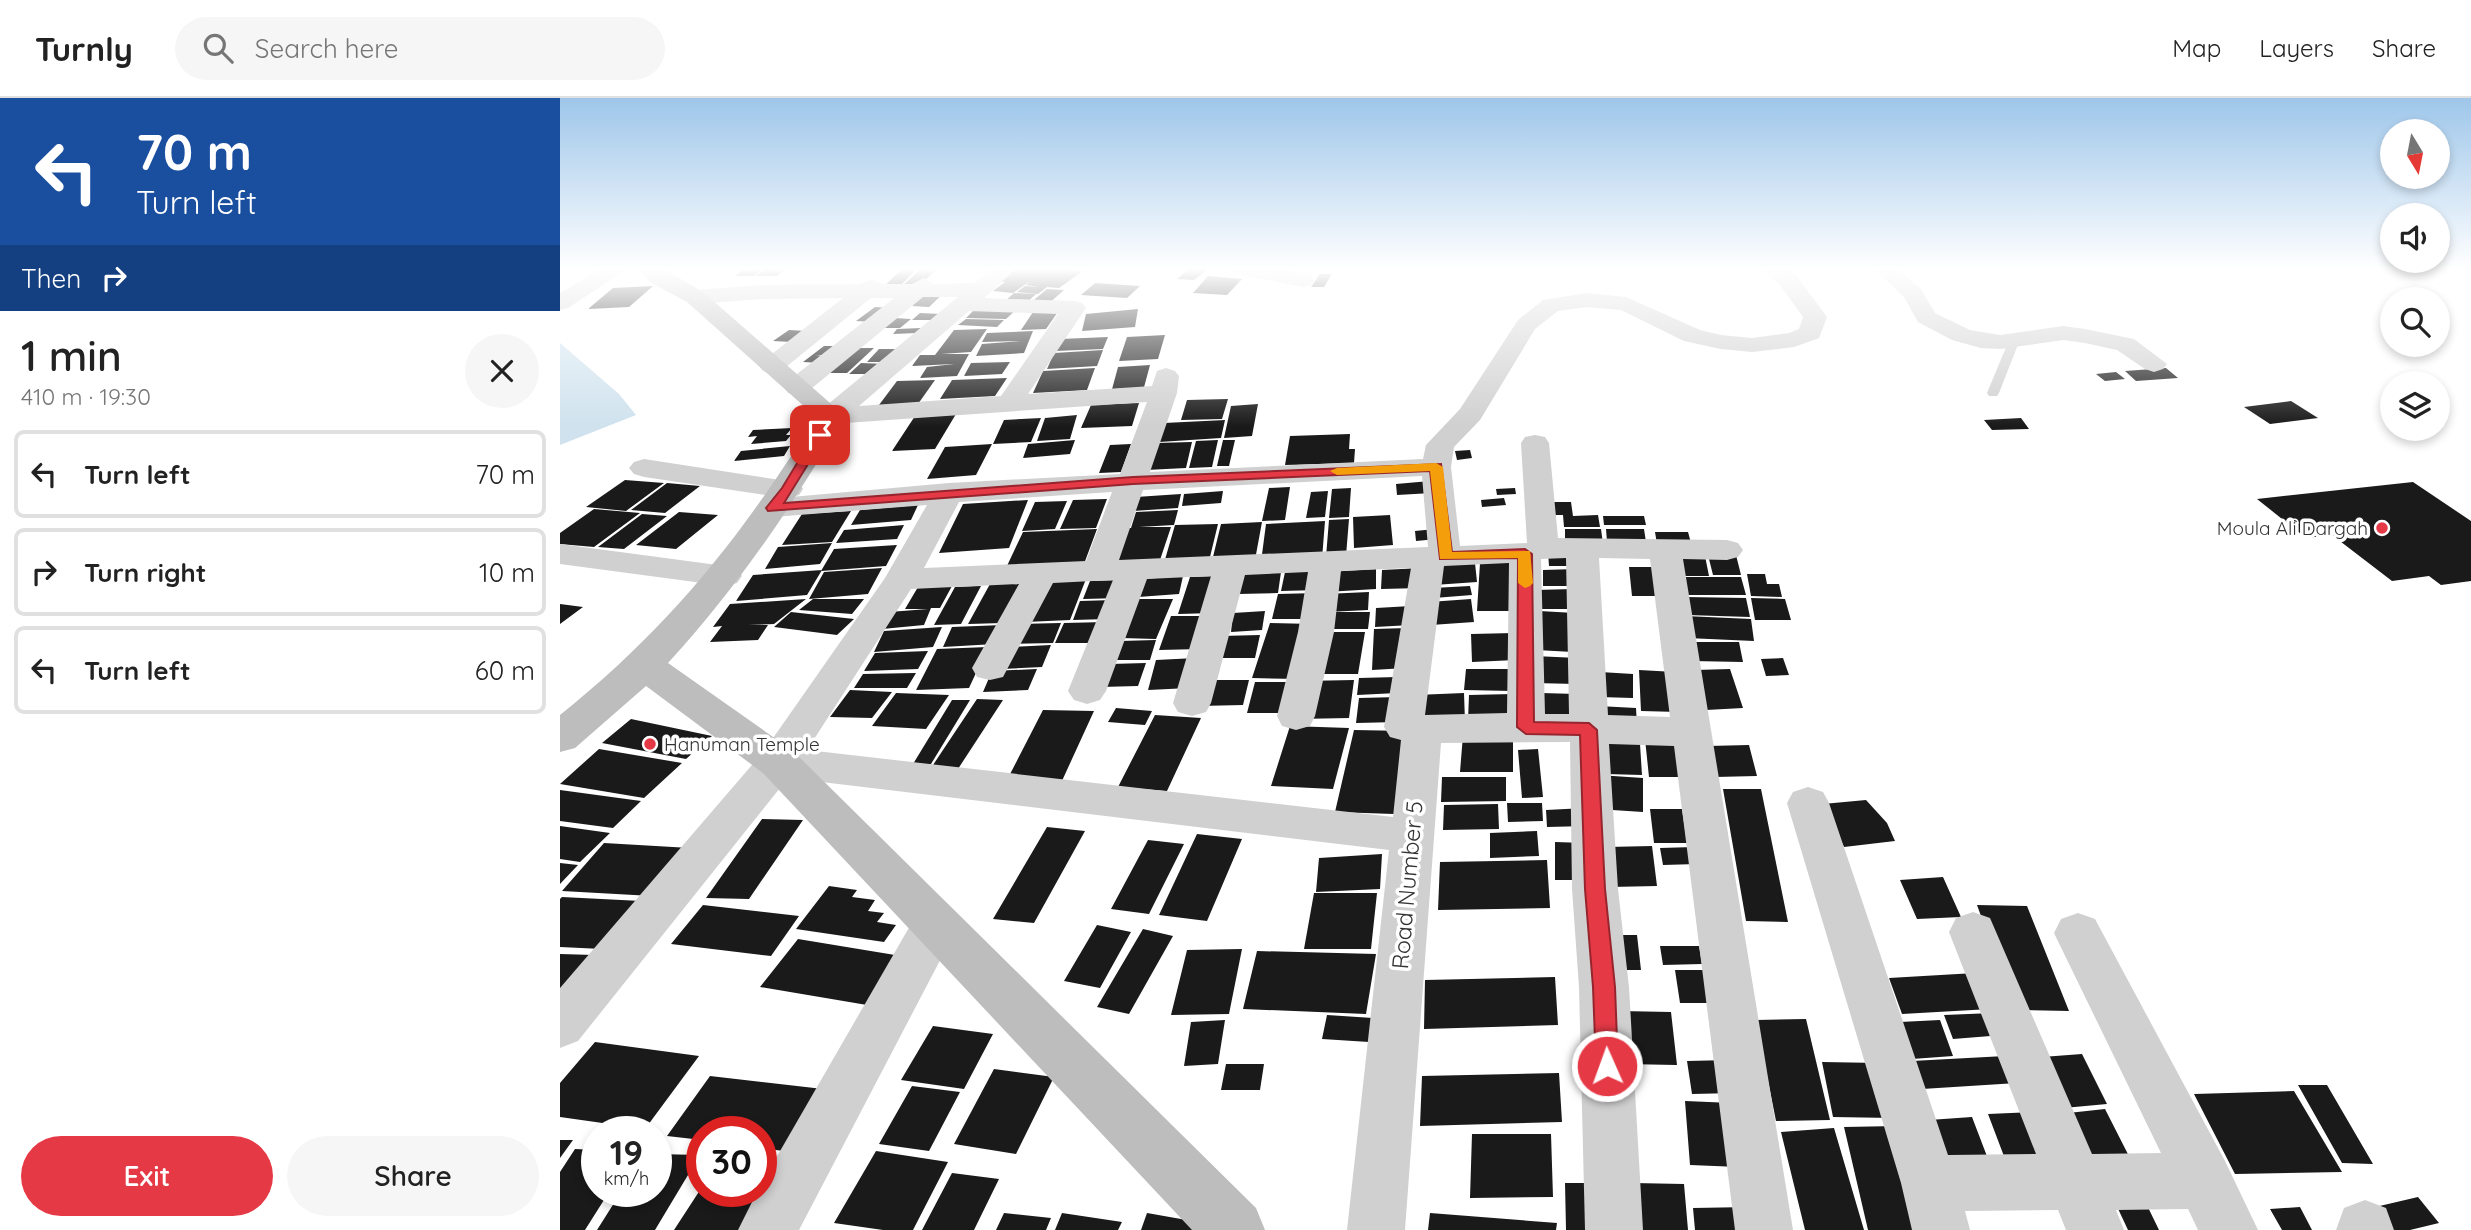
<!DOCTYPE html>
<meta charset="utf-8">
<style>
:root{--surface:#fff;--page:#f6f6f6;--text:#222;--muted:#767676;--line:#e0e0e0;--accent:#e63946}
body{margin:0;font-family:Quicksand,sans-serif;background:var(--page);color:var(--text);height:100vh;display:flex;flex-direction:column;font-size:26px;white-space:nowrap}
*{box-sizing:border-box;margin:0}
p{font-size:23px;color:var(--muted)}
.icon{flex:none;width:38px;height:38px;fill:none;stroke:currentColor;stroke-width:2;stroke-linecap:round;stroke-linejoin:round}
.map{position:relative;flex:1;overflow:hidden}
.details{display:flex;flex-direction:column;background:var(--surface);width:560px}
.details>*{flex:none}
.banner{background:#1a4fa0;color:#fff;overflow:hidden}
.needle{width:46px;rotate:170deg}
.fabs{position:absolute;left:1820px;top:21px;display:grid;gap:14px}
.fabs a{display:grid;place-items:center;width:70px;height:70px;border-radius:50%;background:var(--surface);box-shadow:0 4px 10px #0003;font-size:35px}
.speed{position:absolute;left:21px;top:1018px;display:flex;gap:14px;font-size:35px;font-weight:700;text-align:center}
.speed>*{display:grid;place-content:center;width:91px;height:91px;border-radius:50%;background:var(--surface);box-shadow:0 4px 10px #0003;line-height:1}
.speed small{font-size:18px;font-weight:400}
.speed .limit{border:10px solid #d22;background:#fff;color:#111}
.pin{position:absolute;display:grid;place-items:center;width:60px;height:60px;color:#fff;margin:-30px;border-radius:14px;box-shadow:0 4px 10px #0006}
.me{position:absolute;width:77px;margin:-38px;rotate:358deg;stroke-linejoin:round;filter:drop-shadow(0 0 5px #0008)}
.turn{display:flex;align-items:center;gap:24px;height:147px;padding:0 21px;font-size:32px}
.turn .icon{width:91px;height:91px;stroke-width:2.5}
.turn b{display:block;font-size:49px;line-height:60px}
.then{display:flex;align-items:center;height:66px;padding:0 21px;background:#0003;gap:14px;font-size:26px}
.round{display:grid;place-items:center;flex:none;width:74px;height:74px;border-radius:37px;background:var(--page)}
.overview{display:flex;align-items:center;justify-content:space-between;height:119px;padding:0 21px}
h1{font-size:42px;font-weight:600;line-height:52px}
.primary-button{display:flex;gap:14px;margin-top:auto;padding:14px 21px}
.primary-button a{flex:1;height:80px;border-radius:42px;background:var(--accent);color:#fff;font-size:28px;font-weight:600;line-height:80px;text-align:center}
.primary-button a+a{background:var(--page);color:var(--text)}
ul{padding:0;list-style:none}
li{display:flex;align-items:center;gap:21px;height:88px;margin:0 14px 10px;padding:0 7px;border:4px solid var(--line);border-radius:10px}
li div{flex:1}
li b{display:block;font-size:26px}
li em{font-style:normal}
header{display:flex;align-items:center;gap:42px;box-sizing:border-box;height:98px;padding:0 35px;background:var(--surface);border-bottom:2px solid var(--line)}
header strong{font-size:33px}
nav{display:flex;gap:38px;margin-inline-start:auto;font-size:24px}
.search{width:490px;height:63px;background:var(--page);display:flex;align-items:center;gap:18px;box-sizing:border-box;padding:0 24px;border-radius:38px;color:var(--muted);font-size:26px}
main{display:flex;flex:1;min-height:0}
.map>svg:first-child{display:block}
</style>
<header>
<strong>Turnly</strong>
<div class="search"><svg class="icon" aria-label="search" viewBox="0 0 24 24"><circle cx="10" cy="10" r="6"/><path d="M15 15l6 6"/></svg>Search here</div>
<nav><a>Map</a><a>Layers</a><a>Share</a></nav>
</header>
<main>
<section class="details">
<div class="banner">
<div class="turn"><svg class="icon" aria-label="left" viewBox="0 0 24 24"><path d="M17 20v-9H6M10 6l-5 5 5 5"/></svg><div><b>70 m</b>Turn left</div></div>
<div class="then">Then<svg class="icon" aria-label="right" viewBox="0 0 24 24"><path d="M7 20v-9h11M14 6l5 5-5 5"/></svg></div>
</div>
<div class="overview"><div><h1>1 min</h1><p>410 m · 19:30</p></div><a class="round"><svg class="icon" aria-label="close" viewBox="0 0 24 24"><path d="M6 6l12 12M18 6L6 18"/></svg></a></div>
<ul>
<li><svg class="icon" aria-label="left" viewBox="0 0 24 24"><path d="M17 20v-9H6M10 6l-5 5 5 5"/></svg><div><b>Turn left</b></div><em>70 m</em></li>
<li><svg class="icon" aria-label="right" viewBox="0 0 24 24"><path d="M7 20v-9h11M14 6l5 5-5 5"/></svg><div><b>Turn right</b></div><em>10 m</em></li>
<li><svg class="icon" aria-label="left" viewBox="0 0 24 24"><path d="M17 20v-9H6M10 6l-5 5 5 5"/></svg><div><b>Turn left</b></div><em>60 m</em></li>
</ul>
<div class="primary-button"><a>Exit</a><a>Share</a></div>
</section>
<div class="map">
<svg width="1911" height="1132" viewBox="0 0 1911 1132">
<rect width="100%" height="100%" fill="#fff"/>
<path fill="#cfe2ee" d="M0,245L59,296L76,317L0,347Z"/>
<path fill="#1a1a1a" d="M343,170H358L338,190H322Z
M362,170H378L358,189H341Z
M458,170H495L523,173L499,190L487,189L478,196L457,194L465,188L479,189L466,187L470,183L453,195L433,193L445,184L437,183Z
M630,170H650L634,182L617,181Z
M202,171L194,178H175L183,172Z
M205,171H226L217,178H196Z
M760,176H772L764,189H751Z
M648,178L682,181L667,197L633,195Z
M535,185L580,188L567,200L521,197Z
M93,188L69,209L28,211L53,190Z
M487,191L504,192L487,207L469,206Z
M367,194H385L369,209L352,208Z
M454,195L476,196L465,206L443,205Z
M315,209L333,210L315,224L296,223Z
M417,209L458,210L446,221L406,220Z
M475,211H500L486,231L461,232Z
M578,211L575,229L522,233L526,216Z
M360,215L381,216L374,222H352Z
M334,220L351,221L340,230H322Z
M406,221L444,222L437,229L398,227Z
M361,230L357,235L333,236L337,231Z
M427,231L411,254L381,256H409L397,278L360,280L367,269L394,266L352,268L360,257H375L394,232Z
M229,232L247,233L232,244L213,243Z
M473,233L464,255L416,258L422,246L462,243L422,244L427,235Z
M605,237L598,261L559,263L567,239Z
M548,239L543,251L495,253L500,241Z
M264,248H283L272,257H256L270,259L262,265L243,264Z
M287,250H314L287,275H261Z
M319,251H338L326,264H307Z
M543,252L537,268L487,271L494,255Z
M450,264L442,276L404,278L411,265Z
M301,265L327,266L315,276H289Z
M590,267L583,293L551,295L558,269Z
M535,270L527,292L473,295L483,273Z
M1606,270L1618,280L1576,283L1565,273Z
M1556,274L1565,281L1545,283L1536,276Z
M447,280L435,298L380,301L392,282Z
M375,282L358,306L319,307L337,283Z
M668,301L662,321L621,322L627,302Z
M1731,303L1758,320L1710,326L1684,309Z
M579,305L572,328L521,330L531,307Z
M698,306L692,338L664,340L671,308Z
M396,316L375,351L332,353L355,318Z
M517,317L510,341L477,343L485,320Z
M481,320L471,344L433,346L444,322Z
M1461,320L1469,331L1432,332L1424,322Z
M665,322L661,340L599,344L604,325Z
M232,330L226,337H231L226,343L191,346L197,338L188,339L193,332Z
M790,336L789,351H795L794,365L725,367L730,338Z
M515,342L510,356L463,360L468,346Z
M658,342L652,369L629,370L636,343Z
M663,342H675L669,368H657Z
M632,344L626,370L586,372L595,345Z
M432,346L416,377L367,381L385,349Z
M571,346L561,374L539,375L550,347Z
M230,348L224,358L174,363L181,353Z
M910,352L912,360L897,362L895,353Z
M65,382L104,385L66,413L26,409Z
M870,383L872,395L837,397L836,386Z
M1853,384L1911,423V483L1881,487L1869,478L1832,483L1772,437L1746,440L1697,401Z
M107,385L140,388L105,415L71,412Z
M730,389L725,422L702,423L709,390Z
M791,390L789,419L769,420L772,391Z
M955,390L956,396L937,397L936,391Z
M663,393L661,405L622,408L624,396Z
M768,393L765,419L746,420L751,394Z
M621,396L618,410L573,413L576,399Z
M944,400L946,407L922,409L921,402Z
M547,401L536,430L500,431L513,402Z
M468,402L449,450L379,455L403,406Z
M507,403L495,431L462,433L475,404Z
M990,404H1011L1013,418L1038,417L1040,429H1004L1003,417H991Z
M358,407L351,422L291,427L300,412Z
M34,411L80,415L34,449L0,446V435Z
M618,412L614,427L579,429H611L599,465L550,467L564,430H571L576,414Z
M291,413L272,444L222,447L242,416Z
M119,414L158,417L116,451L76,447Z
M82,416L107,418L64,451L38,449Z
M830,417L833,447L794,450L793,419Z
M1043,418H1084L1086,427H1044Z
M789,421L786,458L766,459L769,422Z
M765,423L762,461L701,464L706,426Z
M702,424L695,462L652,463L661,426Z
M658,426L649,463L604,465L615,427Z
M344,427L337,441L276,445L284,432Z
M537,431L524,466L446,470L463,434Z
M875,431L877,441L856,443L855,433Z
M1005,431H1041L1043,446H1005Z
M1046,431H1084L1086,444H1047Z
M1095,434H1128L1131,445L1097,446Z
M272,445L260,466L205,471L218,449Z
M337,447L326,468L261,473L274,451Z
M1012,453L1015,468H989L988,454Z
M1148,457H1176L1181,477H1153Z
M1118,458H1145L1149,478H1121Z
M915,465L917,484L874,487L872,468Z
M920,465H956L955,513H917Z
M1069,469H1099L1103,498H1072Z
M322,470L308,496L249,501L264,474Z
M861,470V490L821,491L822,472Z
M816,471V491L766,494L768,474Z
M1016,471L1017,488H983V472Z
M262,472L247,497L176,503L193,477Z
M762,473L759,492L721,493L725,474Z
M721,474L718,495L678,496L682,476Z
M1187,476H1205L1207,486H1219L1222,499L1191,498Z
M623,478L619,496L578,499L583,481Z
M664,478L654,515L618,516L630,479Z
M1124,479H1181L1186,497H1127Z
M526,481L510,522L465,524L483,483Z
M568,482L561,500L523,501L530,483Z
M430,486H462L442,525L408,526Z
M392,488L380,510H371L364,527L322,531L329,514L368,511H345L358,489Z
M421,488L401,526L374,527L395,489Z
M910,488L912,497L874,500L873,490Z
M1013,491L1015,511H976L975,492Z
M809,494L808,512L768,514H810L808,531H762L765,496Z
M758,495L753,521H712L718,496Z
M1125,499L1186,500L1190,519L1127,517Z
M1191,500L1225,501L1231,522H1195Z
M246,501L214,526L188,527H208L198,542L150,544L162,528L153,529L170,506Z
M253,501H304L292,516L239,512Z
M578,501H613L596,541L561,540Z
M911,501L914,524L871,527L869,504Z
M554,502L547,521L513,522L520,503Z
M0,506L23,509L0,526Z
M851,508V527L815,529L816,510Z
M705,513L702,532L671,534L673,515Z
M979,513L1015,515L1013,554L976,552Z
M231,514L294,521L277,537L214,529Z
M611,518H651L640,551L599,552Z
M1125,518L1191,521L1194,543L1127,540Z
M546,524L537,545H495L504,525Z
M501,525L493,545L449,546L459,526Z
M710,525L754,526L739,581L692,580Z
M443,527L435,546L383,549L392,529Z
M382,529L373,549L314,554L324,533Z
M848,530L846,570L812,572L814,531Z
M760,534H805L798,576H750Z
M954,535L956,562L912,564L911,536Z
M700,537L695,560H655L661,538Z
M596,542L590,562H552L560,543Z
M1129,544H1179L1183,564L1132,563Z
M491,547L482,569L442,571L451,549Z
M428,549L409,590L356,592L377,551Z
M368,553L358,571L304,573L315,555Z
M974,558L1018,560L1017,586L973,585Z
M636,560L629,590L588,592L596,562Z
M1223,560L1229,577L1206,578L1201,561Z
M586,565L578,588L540,589L550,566Z
M477,571L468,592L423,594L432,573Z
M906,571H953V593L904,592Z
M1170,571L1183,610L1146,612L1135,572Z
M1079,572L1115,574L1119,614L1081,613Z
M1040,574L1073,576V600L1039,599Z
M356,575L347,590H294L303,576Z
M837,579V595L797,597L799,580Z
M647,582H689L683,607L639,608Z
M794,582L789,620L737,621L744,583Z
M695,584H735L729,615H687Z
M290,592L332,594L312,620L270,619Z
M336,595L389,597L366,631L312,628Z
M904,595L905,624L855,626L856,597Z
M981,595L1017,596L1018,625H981Z
M953,596L954,622L908,623L909,597Z
M839,599L838,624L796,625L799,600Z
M417,601L443,602L396,674L369,673Z
M392,602H410L371,666H353Z
M1038,608L1076,610L1077,628L1038,626Z
M556,610L592,613L585,627L548,624Z
M483,612L534,613L501,685L446,684Z
M595,617L641,620L607,693L558,689Z
M71,621L152,638L126,661L42,645Z
M730,628L789,630L773,691L711,688Z
M794,632L848,633L834,716L775,714Z
M903,637H953V674H900Z
M1085,641H1122L1129,679H1089Z
M1046,645L1080,646L1082,677L1046,676Z
M1189,647L1197,678L1155,679L1148,648Z
M39,651L122,665L84,700L0,686Z
M978,651L983,699L962,700L958,652Z
M1038,677L1083,680V714L1037,711Z
M882,679H946V703L881,704Z
M1163,691H1201L1228,824L1186,823Z
M0,692L81,703L53,730L0,723Z
M1306,702L1327,725L1335,743L1284,749L1263,706Z
M947,705H982L983,723L948,724Z
M938,706L939,731L883,732L884,707Z
M1025,710L1027,728L987,729L986,712Z
M1090,711H1122L1127,745H1094Z
M202,721L243,722L189,801L146,800Z
M0,728L50,735L20,764L0,761Z
M487,729L525,733L474,825L433,821Z
M977,733L979,758L930,760V735Z
M637,736L682,741L647,823L599,817Z
M588,742L624,746L589,816L551,811Z
M995,744L1025,745L1027,782H995Z
M44,745L130,750L92,798L2,793Z
M1092,748L1097,788L1050,789L1047,749Z
M1134,749L1137,766L1103,767L1100,750Z
M822,756L820,791L756,794L759,760Z
M987,762L990,810L878,812L880,764Z
M0,765L18,767L0,786Z
M1383,779L1401,819L1357,821L1340,782Z
M269,788L297,792L292,799L315,802L308,813L324,815L317,824L336,827L324,844L236,831Z
M754,795H817L811,851H744Z
M2,799L81,803L42,851L0,849V801Z
M143,807L239,818L211,858L111,846Z
M1417,807L1467,808L1509,913L1455,912Z
M537,827L571,834L540,890L504,883Z
M583,831L613,838L569,916L537,909Z
M1051,837H1077L1081,872H1053Z
M238,841L341,858L307,907L200,889Z
M1100,848H1139L1142,866L1103,867Z
M682,851L669,916L611,917L627,852Z
M697,853L816,856L806,916L683,911Z
M0,856L34,857L0,900Z
M1115,872H1159L1164,905H1120Z
M1415,875L1430,911L1342,916L1329,880Z
M995,879L998,927L864,931L865,882Z
M1060,913L1111,914L1117,967L1064,966Z
M1433,915L1443,937L1393,941L1384,917Z
M767,917L813,920L809,944L762,941Z
M1246,921L1270,1022L1216,1023L1196,922Z
M665,922L658,966L624,968L631,924Z
M1380,922L1393,958L1352,961L1340,924Z
M373,928L433,936L404,991L341,982Z
M35,944L139,958L85,1031L0,1019V985Z
M1522,956L1547,1006L1493,1011L1469,960Z
M1445,958L1457,985L1362,991L1352,963Z
M1170,962L1176,995L1132,996L1127,963Z
M1262,964L1320,965L1333,1020L1273,1019Z
M666,966H704L700,992H661Z
M434,971L494,979L456,1056L394,1046Z
M999,975L1002,1024L860,1028L862,978Z
M150,978L263,991L224,1053L201,1050V1034H142V1042L107,1038Z
M1738,987H1767L1813,1066L1782,1065Z
M352,988L400,994L369,1053L319,1046Z
M1734,993L1782,1074L1675,1076L1634,996Z
M1125,1003L1172,1005L1179,1069L1130,1067Z
M1545,1011L1574,1068L1525,1072L1499,1016Z
M1474,1014L1501,1080L1453,1082L1428,1016Z
M1412,1019L1433,1074L1389,1077L1369,1022Z
M1337,1028L1366,1132H1308L1284,1029Z
M1274,1030L1304,1132H1245L1221,1034Z
M912,1036H991L993,1099L910,1100Z
M0,1042H13L0,1060Z
M15,1051L37,1052V1094H49L25,1132H0V1074Z
M316,1053L388,1064L353,1132H323L274,1125Z
M96,1056L140,1057L95,1132H37L61,1094H96Z
M201,1071L215,1072L179,1132H114L142,1089V1094H201Z
M392,1075L439,1081L414,1132H362Z
M1005,1085H1040L1043,1132H1006Z
M1073,1085L1124,1086L1128,1132H1076Z
M1582,1097L1599,1132H1568L1553,1100Z
M1858,1099L1879,1125L1850,1132H1828L1811,1110Z
M1189,1109L1192,1132H1135L1133,1110Z
M1740,1109L1752,1132H1722L1710,1111Z
M444,1115L491,1120L486,1132H436Z
M502,1115L562,1124L558,1132H495Z
M587,1115L655,1127L654,1132H581Z
M870,1115L997,1125L996,1132H868Z"/>
<g fill="none" stroke-linecap="round" stroke-linejoin="round">
<path fill="#d0d0d0" fill-rule="evenodd" d="M1449,242L1459,244L1439,295L1437,298H1429L1427,295Z"/>
<path fill="#d0d0d0" fill-rule="evenodd" d="M43,170H69L8,210L0,212V195Z
M433,170H457L424,200L514,203L522,205L526,210L468,296L592,288L597,273L606,270L615,273L619,278L617,295L590,374L863,361L866,347L900,311L958,222L983,202L1027,195L1066,199L1140,232L1161,237L1192,240L1229,235L1239,231L1243,219L1220,187L1202,170H1226L1236,177L1267,219L1259,240L1234,249L1192,254L1161,251L1124,243L1061,212L1027,209L998,213L975,231L920,322L894,349L891,369L900,448L967,445L961,345L965,339L975,337L985,339L989,345L998,440L1167,442L1178,445L1183,452L1178,459L1167,462L1123,461L1233,1132H1175L1114,648L1049,646L1058,791L1069,889L1083,1132H1025L1019,889L1012,791L1010,644L881,645L845,1132H787L829,752L228,680L18,943L0,950V890L204,653L325,480L367,407L213,419L202,417L198,410L202,403L226,400L84,379L74,376L69,370L74,364L84,361L239,385L243,391L239,397L231,399L389,385L560,376L587,304L271,326L261,324L257,318L261,312L398,199H363L246,295L237,297L228,295L224,289L228,283L334,200H311L221,273L212,276L203,273L199,268L203,263L283,200L202,201L135,206L127,204L124,199L127,194L135,192L202,187L300,186L312,181L322,186H352L364,180L374,186L414,185ZM409,213L498,216L441,298L299,308ZM862,378L868,449L559,462L583,392ZM552,394L526,463L364,470L399,404ZM1006,460L1009,616H985L981,461ZM1039,460L1090,461L1110,619L1048,617ZM949,465L947,615L865,617L884,468ZM851,470L824,629L830,639L841,642L833,719L247,652L351,491L459,486L412,570L417,579L430,582L443,579L493,485L553,482L508,593L514,602L527,606L540,602L546,593L587,481L651,478L613,605L618,614L632,618L646,614L651,605L685,477L748,474L738,534L717,618L722,628L736,632L750,628L755,618L774,534L781,473Z
M670,170H714L751,177L754,182L751,187L743,189L673,175Z
M1314,170H1337L1361,191L1375,215L1410,232L1440,237L1503,228L1525,231L1574,241L1607,266L1603,271L1594,274L1585,271L1557,252L1525,245L1503,242L1440,251L1421,250L1392,242L1358,224L1344,199Z
M0,446L165,468L177,471L182,478L177,485L165,488L0,466Z
M1248,689L1263,694L1269,705L1388,1057L1476,1056L1389,834L1396,820L1413,814L1430,820L1532,1056L1601,1055L1494,835L1501,821L1518,815L1535,821L1665,1063L1698,1132H1638L1628,1111L1556,1112L1564,1132H1506L1498,1112L1405,1113L1410,1132H1352L1341,1085L1227,705L1233,694Z
M375,808L392,814L398,828L239,1132H178L197,1094H201V1086L358,814Z
M1805,1102L1826,1110L1834,1132H1776L1784,1110Z"/>
<path fill="#bdbdbd" fill-rule="evenodd" d="M78,170H102L143,194L285,318C234,406 177,490 108,565L233,653L696,1110L705,1132H632L203,675L86,588L15,650L0,654V617C110,529 182,438 256,319L127,204L90,184Z"/>
</g>
<linearGradient id="sky" x2="0" y2="1"><stop stop-color="#9ec6ea"/><stop offset="0.52" stop-color="#fff"/><stop offset="1" stop-color="#fff" stop-opacity="0"/></linearGradient>
<rect width="1911" height="328" fill="url(#sky)"/>
<path fill="#e63946" stroke="#96252e" stroke-width="2" d="M260,333L266,337L224,405L573,379L881,366L892,454L965,451L972,456L974,624L1029,625L1037,632L1045,791L1055,889L1058,968L1055,976L1047,979L1039,976L1036,968L1033,889L1025,791L1020,637L966,636L957,629L958,460L880,461L870,373L573,386L208,413L206,410L222,390L256,334Z"/>
<path fill="#f59e0b" d="M876,365L883,369L892,454L970,453L973,485L970,488L965,490L958,485V460L880,461L870,373L777,377L770,373L777,370Z"/>
<g fill="#e63946" stroke="#fff" stroke-width="2.5">
<circle cx="1822" cy="430" r="7"/>
<circle cx="90" cy="646" r="7"/>
</g>
<g text-anchor="middle" dominant-baseline="central" stroke-width="7" stroke-linejoin="round" paint-order="stroke">
<g font-size="19" fill="#333" stroke="#fff" text-anchor="end">
<text x="1808" y="430">Moula Ali Dargah</text>
<text x="104" y="646" text-anchor="start">Hanuman Temple</text>
</g>
<g font-size="23" fill="#333" stroke="#fff">
<text transform="translate(847 787) rotate(-85)">Road Number 5</text>
</g>
</g>
</svg>
<div class="fabs">
<a><svg class="needle" viewBox="-14 -14 28 28"><path d="M0-13l5 13h-10z" fill="#e53935"/><path d="M0 13l5-13h-10z" fill="#767676"/></svg></a>
<a><svg class="icon" aria-label="sound" viewBox="0 0 24 24"><path d="M4 9h4l5-4v14l-5-4H4zM17 9q2 3 0 6"/></svg></a>
<a><svg class="icon" aria-label="search" viewBox="0 0 24 24"><circle cx="10" cy="10" r="6"/><path d="M15 15l6 6"/></svg></a>
<a><svg class="icon" aria-label="layers" viewBox="0 0 24 24"><path d="M12 4l9 5-9 5-9-5zM3 14l9 5 9-5"/></svg></a>
</div>
<div class="speed"><div>19<small>km/h</small></div><div class="limit">30</div></div>
<div class="pin" style="left:260px;top:337px;background:#d93025"><svg class="icon" aria-label="arrive" viewBox="0 0 24 24"><path d="M6 21V4h12l-3 4 3 4H6"/></svg></div>
<svg class="me" style="left:1047px;top:968px" viewBox="-20 -20 40 40"><circle r="17" fill="#e63946" stroke="#fff" stroke-width="3"/><path d="M0-11L8 9 0 5-8 9z" fill="#fff"/></svg>
</div>
</main>
